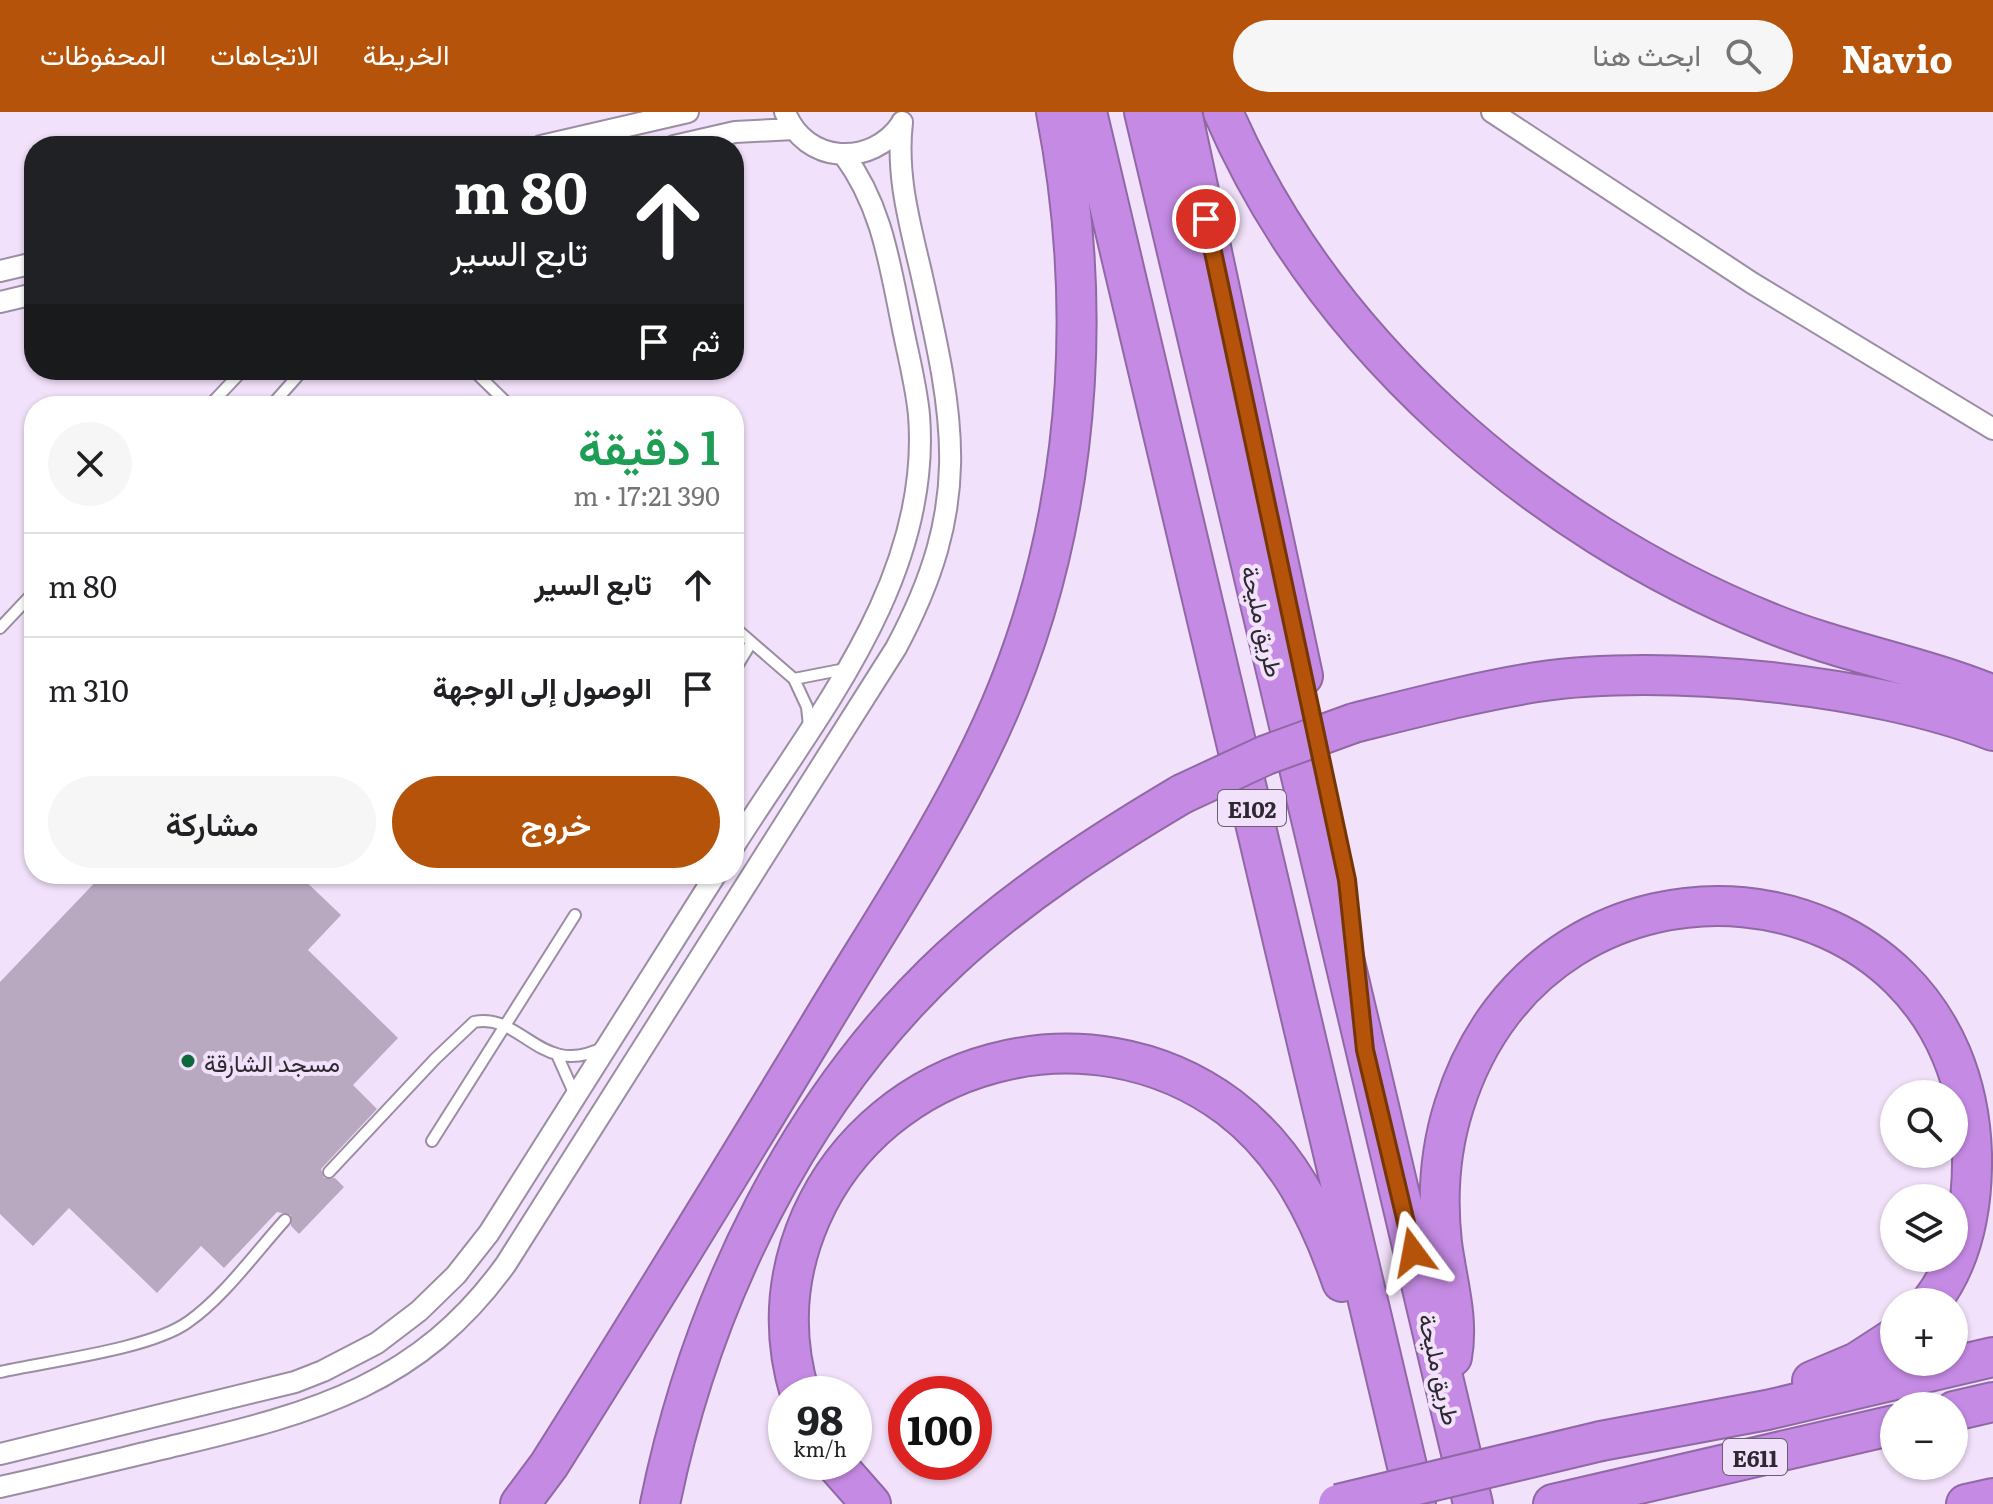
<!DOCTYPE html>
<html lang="ar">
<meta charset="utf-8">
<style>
:root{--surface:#fff;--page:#f6f6f6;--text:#202124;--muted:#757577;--line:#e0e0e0;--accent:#b45309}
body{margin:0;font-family:Literata,Vazirmatn,serif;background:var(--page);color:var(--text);direction:rtl;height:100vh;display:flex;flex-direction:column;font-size:30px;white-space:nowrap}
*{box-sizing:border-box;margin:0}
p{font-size:26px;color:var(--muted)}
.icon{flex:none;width:44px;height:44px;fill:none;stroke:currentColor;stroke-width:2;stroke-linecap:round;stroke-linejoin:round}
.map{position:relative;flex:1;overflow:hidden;direction:ltr}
.side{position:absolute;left:24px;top:284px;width:720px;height:488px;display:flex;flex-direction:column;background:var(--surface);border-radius:32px;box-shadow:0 2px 6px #0004;direction:rtl}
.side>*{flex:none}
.top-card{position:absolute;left:24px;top:24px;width:720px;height:244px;border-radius:32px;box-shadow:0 2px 6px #0004;direction:rtl;background:#202124;color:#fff;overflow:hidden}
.controls{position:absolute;left:1880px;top:968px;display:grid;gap:16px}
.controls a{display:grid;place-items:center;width:88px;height:88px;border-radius:50%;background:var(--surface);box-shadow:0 2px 6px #0004;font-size:40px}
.speed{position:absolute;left:768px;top:1264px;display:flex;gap:16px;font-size:40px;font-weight:700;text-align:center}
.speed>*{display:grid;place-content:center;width:104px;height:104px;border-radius:50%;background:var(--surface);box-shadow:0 2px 6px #0004;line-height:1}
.speed small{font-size:20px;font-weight:400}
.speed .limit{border:12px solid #d22;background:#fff;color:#111}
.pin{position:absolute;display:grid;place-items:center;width:68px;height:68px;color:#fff;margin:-34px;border:4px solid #fff;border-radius:50%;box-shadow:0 2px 8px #0007}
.me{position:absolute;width:88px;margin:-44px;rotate:347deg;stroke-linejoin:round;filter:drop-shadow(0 0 6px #0008)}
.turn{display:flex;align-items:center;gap:28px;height:168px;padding:0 24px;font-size:36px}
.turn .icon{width:104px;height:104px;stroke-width:2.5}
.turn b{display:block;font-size:56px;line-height:68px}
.then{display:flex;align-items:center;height:76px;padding:0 24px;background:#0003;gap:16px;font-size:30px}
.round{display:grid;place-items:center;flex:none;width:84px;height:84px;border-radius:42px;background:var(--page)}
.overview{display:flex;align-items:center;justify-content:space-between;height:136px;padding:0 24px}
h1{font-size:48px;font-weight:600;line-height:60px;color:#1e9e55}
.primary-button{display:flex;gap:16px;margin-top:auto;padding:16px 24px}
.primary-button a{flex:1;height:92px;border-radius:48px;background:var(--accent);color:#fff;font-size:32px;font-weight:600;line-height:92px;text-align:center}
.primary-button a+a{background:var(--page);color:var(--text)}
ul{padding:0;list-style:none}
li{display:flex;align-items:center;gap:24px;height:104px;padding:0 24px;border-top:2px solid var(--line)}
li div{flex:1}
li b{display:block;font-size:30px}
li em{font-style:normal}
header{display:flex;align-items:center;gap:48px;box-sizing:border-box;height:112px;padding:0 40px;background:var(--accent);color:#fff}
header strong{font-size:38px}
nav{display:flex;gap:44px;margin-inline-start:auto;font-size:28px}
.search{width:560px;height:72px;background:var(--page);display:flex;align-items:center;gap:20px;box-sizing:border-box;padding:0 28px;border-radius:44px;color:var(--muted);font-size:30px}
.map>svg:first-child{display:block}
</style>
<header>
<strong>Navio</strong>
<div class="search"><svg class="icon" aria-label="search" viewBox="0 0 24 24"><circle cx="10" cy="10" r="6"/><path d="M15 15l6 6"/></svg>ابحث هنا</div>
<nav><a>الخريطة</a><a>الاتجاهات</a><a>المحفوظات</a></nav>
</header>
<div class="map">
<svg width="1993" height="1392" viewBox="0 0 1993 1392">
<rect width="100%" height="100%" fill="#f1e1fa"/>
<path fill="#b8a9c1" d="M103,762H298L341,803L308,838L398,926L353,973L377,997L321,1057L324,1066H335L344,1075L299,1122L291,1114V1103L277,1100L224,1156L201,1134L157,1181L69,1096L33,1134L0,1102V870Z"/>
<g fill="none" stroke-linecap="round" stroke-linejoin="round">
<defs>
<path id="service" d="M473,258L510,294
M209,294L243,258
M271,294L303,258
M734,515L794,567
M0,516L34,480
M734,559L751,531
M809,614L807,595L794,567L845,557
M558,945L575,983
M432,1029L575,803
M329,1060L435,947L474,910C522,900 541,968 604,935
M0,1260C49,1249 151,1237 188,1210C223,1186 256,1140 285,1108"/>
<path id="minor" d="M785,0C805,52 872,56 902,11
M1492,0L1752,171L1993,317
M541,34L688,0
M674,34L735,20L794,17
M0,159L34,151
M0,190L34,182
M734,734C817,603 932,467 919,303C916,271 907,239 901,207C889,148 881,93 844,43
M0,1342L295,1270L323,1259L377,1231L419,1199L456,1163L489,1121L716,762
M0,1375C59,1362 119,1347 178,1333C314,1301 420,1272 506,1152L896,536C973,392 955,311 921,160C909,109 896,62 902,10"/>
<path id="motorway" d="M1087,0L1416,1392
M1144,0L1473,1392
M1182,0L1303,564
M1223,0C1324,233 1536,416 1768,510C1841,540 1920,553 1993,583
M1354,611C1414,596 1475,580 1537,570C1664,551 1873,572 1993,619
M1452,1245C1459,1206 1447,1170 1442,1131C1437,1086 1440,1038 1454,994C1545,701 1963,741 1972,1042C1973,1095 1964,1147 1931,1190
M1812,1269L1857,1250L1894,1226
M800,1282C782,1222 786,1162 811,1105C881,947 1088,890 1229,995C1287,1039 1319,1103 1342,1170
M1954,1299L1993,1290
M1601,1329L1767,1298L1993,1245
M834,1350L871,1392
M520,1392L549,1353C641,1207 731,1060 820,913C871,828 927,744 972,655C1076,453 1099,221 1056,0
M660,1392C701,1190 798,988 951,846C1021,782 1101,730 1182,682
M1553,1392L1894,1313
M1966,1392L1993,1386"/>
</defs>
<use href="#service" stroke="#9b8da3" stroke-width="14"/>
<use href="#minor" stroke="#9b8da3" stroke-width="24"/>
<use href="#motorway" stroke="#9068a5" stroke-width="42"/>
<use href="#service" stroke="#fff" stroke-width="10"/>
<use href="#minor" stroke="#fff" stroke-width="20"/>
<use href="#motorway" stroke="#c58be4" stroke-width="38"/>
<defs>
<path id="motorway-bridge" d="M1182,682L1266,643L1354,611
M1338,1392L1601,1329"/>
</defs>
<use href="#motorway-bridge" stroke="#9068a5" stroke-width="42" stroke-linecap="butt"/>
<use href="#motorway-bridge" stroke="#c58be4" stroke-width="38"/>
</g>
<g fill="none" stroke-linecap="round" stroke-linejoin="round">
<defs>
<path id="route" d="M1206,107L1347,768L1365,938L1413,1140"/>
</defs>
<use href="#route" stroke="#753606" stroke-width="20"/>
<use href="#route" stroke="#b45309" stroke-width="14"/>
</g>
<circle fill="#0b693c" stroke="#f1e1fa" stroke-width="3" cx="188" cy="949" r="8"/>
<g text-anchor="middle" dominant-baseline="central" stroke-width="8" stroke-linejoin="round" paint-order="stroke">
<g fill="#f1e1fa" stroke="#68606d" stroke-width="2">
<rect x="1218" y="678" width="68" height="36" rx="6"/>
<rect x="1723" y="1327" width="64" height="36" rx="6"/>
</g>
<g font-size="22" font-weight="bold" fill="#2e2831">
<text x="1252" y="696">E102</text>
<text x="1755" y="1345">E611</text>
</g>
<g font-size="24" fill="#2e2831" stroke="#f1e1fa">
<text transform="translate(1264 509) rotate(77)">طريق مليحة</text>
<text transform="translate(1441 1257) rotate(77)">طريق مليحة</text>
</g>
<g font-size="24" fill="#2e2831" stroke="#f1e1fa" text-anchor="start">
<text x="204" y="949">مسجد الشارقة</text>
</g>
</g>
</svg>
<div class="controls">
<a><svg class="icon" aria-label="search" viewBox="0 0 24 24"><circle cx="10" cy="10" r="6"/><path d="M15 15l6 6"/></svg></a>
<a><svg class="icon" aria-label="layers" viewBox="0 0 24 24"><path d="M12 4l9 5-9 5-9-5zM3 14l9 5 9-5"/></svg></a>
<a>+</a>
<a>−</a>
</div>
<div class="speed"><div>98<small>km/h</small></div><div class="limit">100</div></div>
<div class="pin" style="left:1206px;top:107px;background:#d93025"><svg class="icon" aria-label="arrive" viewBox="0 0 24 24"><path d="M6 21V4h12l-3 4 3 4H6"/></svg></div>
<svg class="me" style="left:1413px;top:1140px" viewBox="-20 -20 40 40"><path d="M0-17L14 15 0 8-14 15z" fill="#b45309" stroke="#fff" stroke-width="4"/></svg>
<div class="top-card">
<div class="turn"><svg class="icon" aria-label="ahead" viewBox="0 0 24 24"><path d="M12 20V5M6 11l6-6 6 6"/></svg><div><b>80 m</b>تابع السير</div></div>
<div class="then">ثم<svg class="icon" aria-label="arrive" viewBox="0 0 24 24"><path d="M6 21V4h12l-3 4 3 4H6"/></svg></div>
</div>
<section class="side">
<div class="overview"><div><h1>1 دقيقة</h1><p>390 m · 17:21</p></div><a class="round"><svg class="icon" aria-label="close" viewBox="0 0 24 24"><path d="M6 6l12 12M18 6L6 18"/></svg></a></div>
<ul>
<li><svg class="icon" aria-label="ahead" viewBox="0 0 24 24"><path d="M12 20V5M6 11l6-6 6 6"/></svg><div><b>تابع السير</b></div><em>80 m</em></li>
<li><svg class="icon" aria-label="arrive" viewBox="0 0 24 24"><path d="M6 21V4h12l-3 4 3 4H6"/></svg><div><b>الوصول إلى الوجهة</b></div><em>310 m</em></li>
</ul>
<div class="primary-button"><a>خروج</a><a>مشاركة</a></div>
</section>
</div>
